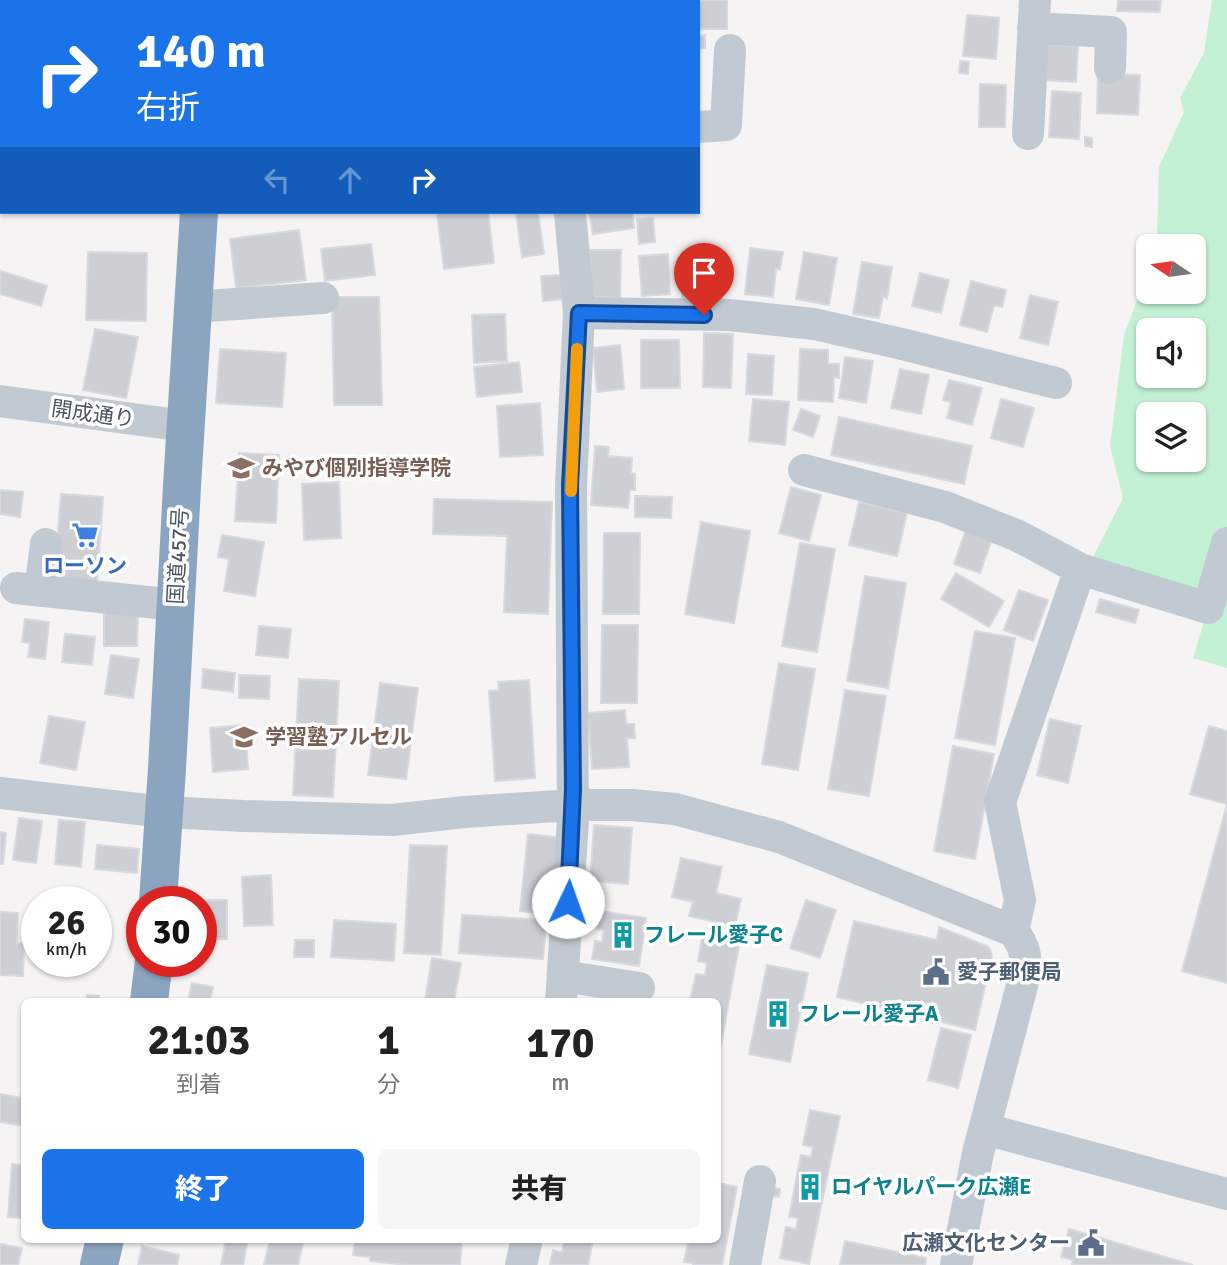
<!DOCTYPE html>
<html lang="ja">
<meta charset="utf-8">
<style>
:root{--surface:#fff;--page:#f6f6f6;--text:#222;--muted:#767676;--accent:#1a73e8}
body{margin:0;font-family:Signika,"Noto Sans JP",sans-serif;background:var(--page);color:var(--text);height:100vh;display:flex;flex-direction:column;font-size:26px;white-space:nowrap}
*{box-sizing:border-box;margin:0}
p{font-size:23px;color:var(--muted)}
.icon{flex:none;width:38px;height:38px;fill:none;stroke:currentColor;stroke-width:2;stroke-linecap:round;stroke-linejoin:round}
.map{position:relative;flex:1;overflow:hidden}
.drawer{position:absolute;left:21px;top:998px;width:700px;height:245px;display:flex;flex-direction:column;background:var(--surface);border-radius:10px;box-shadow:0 2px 5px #0004}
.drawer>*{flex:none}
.guide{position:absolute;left:0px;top:0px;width:700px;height:214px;box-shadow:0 2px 5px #0004;background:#1a73e8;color:#fff;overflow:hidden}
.needle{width:46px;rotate:283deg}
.fabs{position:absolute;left:1136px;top:234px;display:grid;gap:14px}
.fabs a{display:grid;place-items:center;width:70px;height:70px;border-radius:10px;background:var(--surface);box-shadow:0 2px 5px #0004;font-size:35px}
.speed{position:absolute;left:21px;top:886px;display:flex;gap:14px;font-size:35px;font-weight:700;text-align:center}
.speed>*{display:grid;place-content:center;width:91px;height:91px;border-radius:50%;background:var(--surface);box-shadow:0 2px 5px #0004;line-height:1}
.speed small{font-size:18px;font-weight:400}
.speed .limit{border:10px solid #d22;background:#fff;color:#111}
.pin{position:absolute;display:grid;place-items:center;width:60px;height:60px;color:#fff;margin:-72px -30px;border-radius:50% 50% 50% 0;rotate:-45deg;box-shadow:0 0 7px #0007}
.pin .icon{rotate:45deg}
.me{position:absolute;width:77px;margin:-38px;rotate:3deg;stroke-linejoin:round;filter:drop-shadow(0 0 5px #0008)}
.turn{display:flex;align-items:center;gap:24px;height:147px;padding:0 21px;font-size:32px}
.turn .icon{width:91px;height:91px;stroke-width:2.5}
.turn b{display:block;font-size:49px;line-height:60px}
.lanes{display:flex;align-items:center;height:66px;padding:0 21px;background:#0003;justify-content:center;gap:35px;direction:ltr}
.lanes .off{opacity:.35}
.eta{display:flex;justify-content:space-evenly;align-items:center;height:119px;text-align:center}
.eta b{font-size:42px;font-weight:800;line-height:49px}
.primary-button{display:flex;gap:14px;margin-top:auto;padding:14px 21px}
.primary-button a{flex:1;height:80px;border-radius:10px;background:var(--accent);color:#fff;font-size:28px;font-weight:800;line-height:80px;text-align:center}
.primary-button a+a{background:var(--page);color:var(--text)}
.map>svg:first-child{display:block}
</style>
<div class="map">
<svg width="1227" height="1265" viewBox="0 0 1227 1265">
<rect width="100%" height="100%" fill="#f5f3f3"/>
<path fill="#c3f1d5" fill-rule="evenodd" d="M1212,0H1227V668L1193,658L1208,609L1086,571L1123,498L1110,446L1124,335L1148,272V292H1194V247H1154L1157,238L1159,167L1184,112L1180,98L1204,53ZM1148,331H1194V376H1148ZM1148,415H1194V460H1148Z"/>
<path fill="#cdcfd5" stroke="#d7d9de" stroke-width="2" d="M247,0H285V2H247Z
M403,0H439V2H403Z
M697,0H727V29H698Z
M1118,0H1161L1160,12L1117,11Z
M967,15L999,18L996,59L963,56Z
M705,35V48L698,49V36Z
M1046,44L1078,46L1076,82L1043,80Z
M960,61L969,62L968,74L959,73Z
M1098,74L1140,75L1138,115L1097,113Z
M980,84L1006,85L1005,127H979Z
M0,86L2,87V130H0Z
M1052,91L1081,93L1079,139L1049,137Z
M1085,137L1092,138V147L1085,146Z
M445,212H488L494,263L444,269L437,213Z
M516,212H538L544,254L522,257Z
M589,212H632L634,228L593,234Z
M653,218L655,242L639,244L637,219Z
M299,230L306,280L236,288L230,239Z
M371,244L375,275L325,281L321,249Z
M750,248L783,252L780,269H776L773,297L745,294Z
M589,250H621L620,298L589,297Z
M88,252L147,253L146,321L86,320Z
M804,252L837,258L829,305L796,299Z
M682,253H722V298L682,297Z
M668,254L670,294L642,296L639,256Z
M862,262L892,267L887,298L883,296L879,318L853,314Z
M1,271L47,286L41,306L0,294Z
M920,273L949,280L941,313L912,306Z
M564,275L566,299L543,301L541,276Z
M971,281L1006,290L1002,307L994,305L987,332L960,325Z
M1030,295L1058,302L1048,345L1020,338Z
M332,297H379L382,405H334Z
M505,314L507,361L474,363L472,315Z
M95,329L138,337L126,398L83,390Z
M704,333L733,334L731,388L703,387Z
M641,340H679L680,388H641Z
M620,345L624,389L597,392L593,348Z
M220,349L286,353L282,407L216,403Z
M800,349L828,350V364H839V378L834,377L833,402L798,400Z
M748,354L774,356L772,395L746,394Z
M845,357L873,361L866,403L839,398Z
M519,362L522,392L477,397L474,367Z
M900,369L929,375L921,414L891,408Z
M949,380L982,388L972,425L947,418L951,402L943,400Z
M753,399L789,402L785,445L749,441Z
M1001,399L1034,408L1023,447L991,438Z
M540,403L543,455L500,457L497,406Z
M801,409L820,416L813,437L793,430Z
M839,417L972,446L964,484L831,455Z
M595,446L609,447L608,456L632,458L631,473L635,474V490H630L628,508L591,505Z
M239,453L279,455L276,523L235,521Z
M339,482L341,538L304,540L302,484Z
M791,487L821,495L809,541L779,533Z
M0,490L23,492L20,517L0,514Z
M61,494L103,497L97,584L54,580Z
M635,496L672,497L671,518L635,517Z
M434,499L552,502L548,614L504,612L507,536L433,534Z
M859,502L907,513L897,556L849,545Z
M701,522L750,531L734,623L685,614Z
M968,524L994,533L980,573L954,564Z
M604,533H640L639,614H603Z
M222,535L264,542L255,596L224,591L229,559L218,557Z
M800,543L835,549L817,652L782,646Z
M956,573L1004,601L989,627L941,599Z
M865,576L906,583L888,688L847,681Z
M1019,590L1048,600L1033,641L1004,630Z
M1100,599L1139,610L1135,623L1096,612Z
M104,612H138L137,646H104Z
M25,619L49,622L45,659L28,657L30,643L22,642Z
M602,625H638L637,703H601Z
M259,626L291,629L288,658L256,655Z
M975,631L1015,638L995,745L955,738Z
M65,634L95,637L92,665L62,662Z
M111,655L139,659L133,698L105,694Z
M779,663L815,669L798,770L762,764Z
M203,669L235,673L233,692L202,688Z
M239,675L270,676L269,699L239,698Z
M299,679L339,681L333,797L293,795Z
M529,680L535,778L495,781L489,691L499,690L498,682Z
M380,683L418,688L406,779L368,775Z
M845,690L886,696L869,796L828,789Z
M625,710L626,724H634L635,738H627L629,767L592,769L588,713Z
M49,716L85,722L76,770L40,763Z
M1050,719L1081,726L1068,783L1037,775Z
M245,725L248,769L213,772L210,728Z
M1209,726L1227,731V983L1182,971L1227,804L1190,794Z
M953,746L994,754L975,859L934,851Z
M19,818L42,821L36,863L13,860Z
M59,820L85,822L81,867L55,864Z
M594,825L632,828L628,884L590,881Z
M0,832L6,833L3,864H0Z
M528,834L563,838L555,915L520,911Z
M97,845L139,849L137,873L95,869Z
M410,845L447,846L441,955L404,953Z
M681,858L722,867L716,893L741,899L735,926L689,916L693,902L672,897Z
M271,875L273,925L244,926L242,877Z
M202,900H227V939L202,940Z
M806,900L836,910L820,958L790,948Z
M600,911L646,918L639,966L592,959L595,941L602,942L604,930L597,929Z
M0,912L18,913L17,943H24L23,976L0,975Z
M462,915L546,920L543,959L459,953Z
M334,920L396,924L394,961L331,957Z
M854,921L937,940L939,927L987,946L990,949L992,956L975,1030L837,997Z
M702,938L739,945L718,1062V1001H690L696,974L705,975L707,963L698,961Z
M295,940H314V957H294Z
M432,958L461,963L454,1001H425Z
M767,965L808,973L790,1062L749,1054Z
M192,983L213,987L210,1001H188Z
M87,995L99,996L98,1001H86Z
M941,1028L971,1035L958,1088L928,1080Z
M24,1078V1126L0,1122V1094L21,1098Z
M810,1110L840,1116L809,1264L780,1258L786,1227L796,1229L798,1218L789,1217L801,1155L811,1157L813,1147L803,1145Z
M12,1164L24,1165V1218L8,1217Z
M718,1183L737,1187L722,1265H693V1263L684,1262L689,1239H718Z
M770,1187L780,1189L779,1197L769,1196Z
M1069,1229L1193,1265H1072L1073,1260L1061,1257Z
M226,1239H248L243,1265H221Z
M270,1239H304L298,1265H264Z
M355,1239H462L460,1265H408L370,1261V1257L353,1255Z
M555,1239H593L588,1265H550L553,1250L562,1252L564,1241Z
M845,1241L926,1258L925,1265H840Z
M0,1244L22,1248L18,1265H0Z
M142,1246L179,1255L177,1265H138Z"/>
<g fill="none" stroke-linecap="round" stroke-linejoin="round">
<path stroke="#c1cad2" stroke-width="32" d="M522,0V2
M1033,28L1111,32L1110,68
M698,127L726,125L730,50
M1028,134L1035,0
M193,307L323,298
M579,313L729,315L814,324L902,344L1056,383
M0,401L185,426
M804,470L945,507L1016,535L1080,569
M16,588L176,605
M40,591L46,544
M0,793L164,812L244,816L392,820L465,812L573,805H632L675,809L779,837L1013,931C1026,947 1027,958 1024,978L978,1153L956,1265
M1013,931L1020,900L1000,802L1080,569L1208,608L1227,543
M563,976L639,988
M561,1001L573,820L571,485L579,313L570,212
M985,1129L1227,1194
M521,1265L527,1239
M745,1265L760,1181"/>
<path stroke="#8ba5c1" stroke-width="38" d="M212,2V0
M158,901L167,769L182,486L199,212
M149,1001L154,961
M99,1265L105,1239"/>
</g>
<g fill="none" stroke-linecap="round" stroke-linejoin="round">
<defs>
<path id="route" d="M568,902L573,789L570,485L579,313L704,315"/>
</defs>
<use href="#route" stroke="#114b97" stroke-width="18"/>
<use href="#route" stroke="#1a73e8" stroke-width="12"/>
<path stroke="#f59e0b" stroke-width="12" d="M571,491L577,349"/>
</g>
<defs>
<symbol id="school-bare" viewBox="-9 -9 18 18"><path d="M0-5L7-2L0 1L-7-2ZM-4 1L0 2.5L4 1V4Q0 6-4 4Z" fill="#8d6e63" stroke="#fff" stroke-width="2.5" paint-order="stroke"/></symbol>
<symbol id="supermarket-bare" viewBox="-9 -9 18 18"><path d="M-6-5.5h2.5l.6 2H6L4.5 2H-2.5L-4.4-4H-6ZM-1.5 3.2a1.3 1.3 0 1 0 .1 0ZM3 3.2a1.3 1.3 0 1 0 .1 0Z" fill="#3f7fe0" stroke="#fff" stroke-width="2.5" paint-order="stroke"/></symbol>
<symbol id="building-bare" viewBox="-9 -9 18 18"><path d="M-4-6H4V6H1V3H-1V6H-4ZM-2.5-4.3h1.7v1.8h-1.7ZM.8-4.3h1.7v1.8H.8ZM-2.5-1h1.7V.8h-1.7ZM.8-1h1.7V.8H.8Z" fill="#0f9aa8" stroke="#fff" stroke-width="2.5" paint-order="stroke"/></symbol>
<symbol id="civic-bare" viewBox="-9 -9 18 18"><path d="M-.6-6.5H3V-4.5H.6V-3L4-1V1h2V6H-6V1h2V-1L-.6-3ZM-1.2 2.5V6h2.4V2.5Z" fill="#5c6f8a" stroke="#fff" stroke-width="2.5" paint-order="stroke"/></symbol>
</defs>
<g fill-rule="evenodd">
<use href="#school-bare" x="222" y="449" width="38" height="38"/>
<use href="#supermarket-bare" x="66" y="516" width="38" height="38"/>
<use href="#school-bare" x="225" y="718" width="38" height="38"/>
<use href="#building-bare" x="604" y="916" width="38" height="38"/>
<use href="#civic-bare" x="917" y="953" width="38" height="38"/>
<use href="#building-bare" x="759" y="995" width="38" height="38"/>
<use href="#building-bare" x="791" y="1168" width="38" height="38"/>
<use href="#civic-bare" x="1072" y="1224" width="38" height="38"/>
</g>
<g text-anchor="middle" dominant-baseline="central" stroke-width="7" stroke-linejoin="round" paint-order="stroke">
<g font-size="21" fill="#4a5661" stroke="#fff">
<text transform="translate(93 414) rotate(8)">開成通り</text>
<text transform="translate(178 556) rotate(-87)">国道457号</text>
</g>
<g font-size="21" font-weight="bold" fill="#785e54" stroke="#fff" text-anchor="start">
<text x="262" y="468">みやび個別指導学院</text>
<text x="265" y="737">学習塾アルセル</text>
</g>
<g font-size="21" font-weight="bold" fill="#366cbe" stroke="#fff">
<text x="85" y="566">ローソン</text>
</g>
<g font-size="21" font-weight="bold" fill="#0d838f" stroke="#fff" text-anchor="start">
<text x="644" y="935">フレール愛子C</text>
<text x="799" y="1014">フレール愛子A</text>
<text x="831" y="1187">ロイヤルパーク広瀬E</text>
</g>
<g font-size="21" font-weight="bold" fill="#4e5e75" stroke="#fff" text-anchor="start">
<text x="957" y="972">愛子郵便局</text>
<text x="1070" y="1243" text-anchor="end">広瀬文化センター</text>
</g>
</g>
</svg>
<div class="fabs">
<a><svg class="needle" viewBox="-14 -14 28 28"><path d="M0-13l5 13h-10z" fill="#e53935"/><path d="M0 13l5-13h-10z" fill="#767676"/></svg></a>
<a><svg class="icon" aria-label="sound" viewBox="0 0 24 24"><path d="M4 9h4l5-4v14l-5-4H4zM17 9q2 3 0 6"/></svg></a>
<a><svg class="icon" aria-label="layers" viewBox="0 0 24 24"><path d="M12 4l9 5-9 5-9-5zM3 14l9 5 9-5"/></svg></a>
</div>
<div class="speed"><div>26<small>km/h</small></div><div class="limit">30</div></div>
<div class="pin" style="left:704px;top:315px;background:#d93025"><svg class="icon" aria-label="arrive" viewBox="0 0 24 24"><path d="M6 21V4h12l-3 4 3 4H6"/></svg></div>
<svg class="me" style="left:568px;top:902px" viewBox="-20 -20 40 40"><circle r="19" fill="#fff"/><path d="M0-13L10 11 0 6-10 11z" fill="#1a73e8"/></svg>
<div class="guide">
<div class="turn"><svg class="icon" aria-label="right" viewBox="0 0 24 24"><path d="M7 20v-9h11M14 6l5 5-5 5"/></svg><div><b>140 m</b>右折</div></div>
<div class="lanes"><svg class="icon off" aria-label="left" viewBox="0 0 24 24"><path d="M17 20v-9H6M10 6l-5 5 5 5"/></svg><svg class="icon off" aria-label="ahead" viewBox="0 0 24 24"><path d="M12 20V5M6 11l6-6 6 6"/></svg><svg class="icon" aria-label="right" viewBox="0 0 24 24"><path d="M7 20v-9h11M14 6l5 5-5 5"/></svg></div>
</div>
<section class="drawer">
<div class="eta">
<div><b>21:03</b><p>到着</p></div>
<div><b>1</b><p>分</p></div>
<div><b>170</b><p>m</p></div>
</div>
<div class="primary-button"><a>終了</a><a>共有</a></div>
</section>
</div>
